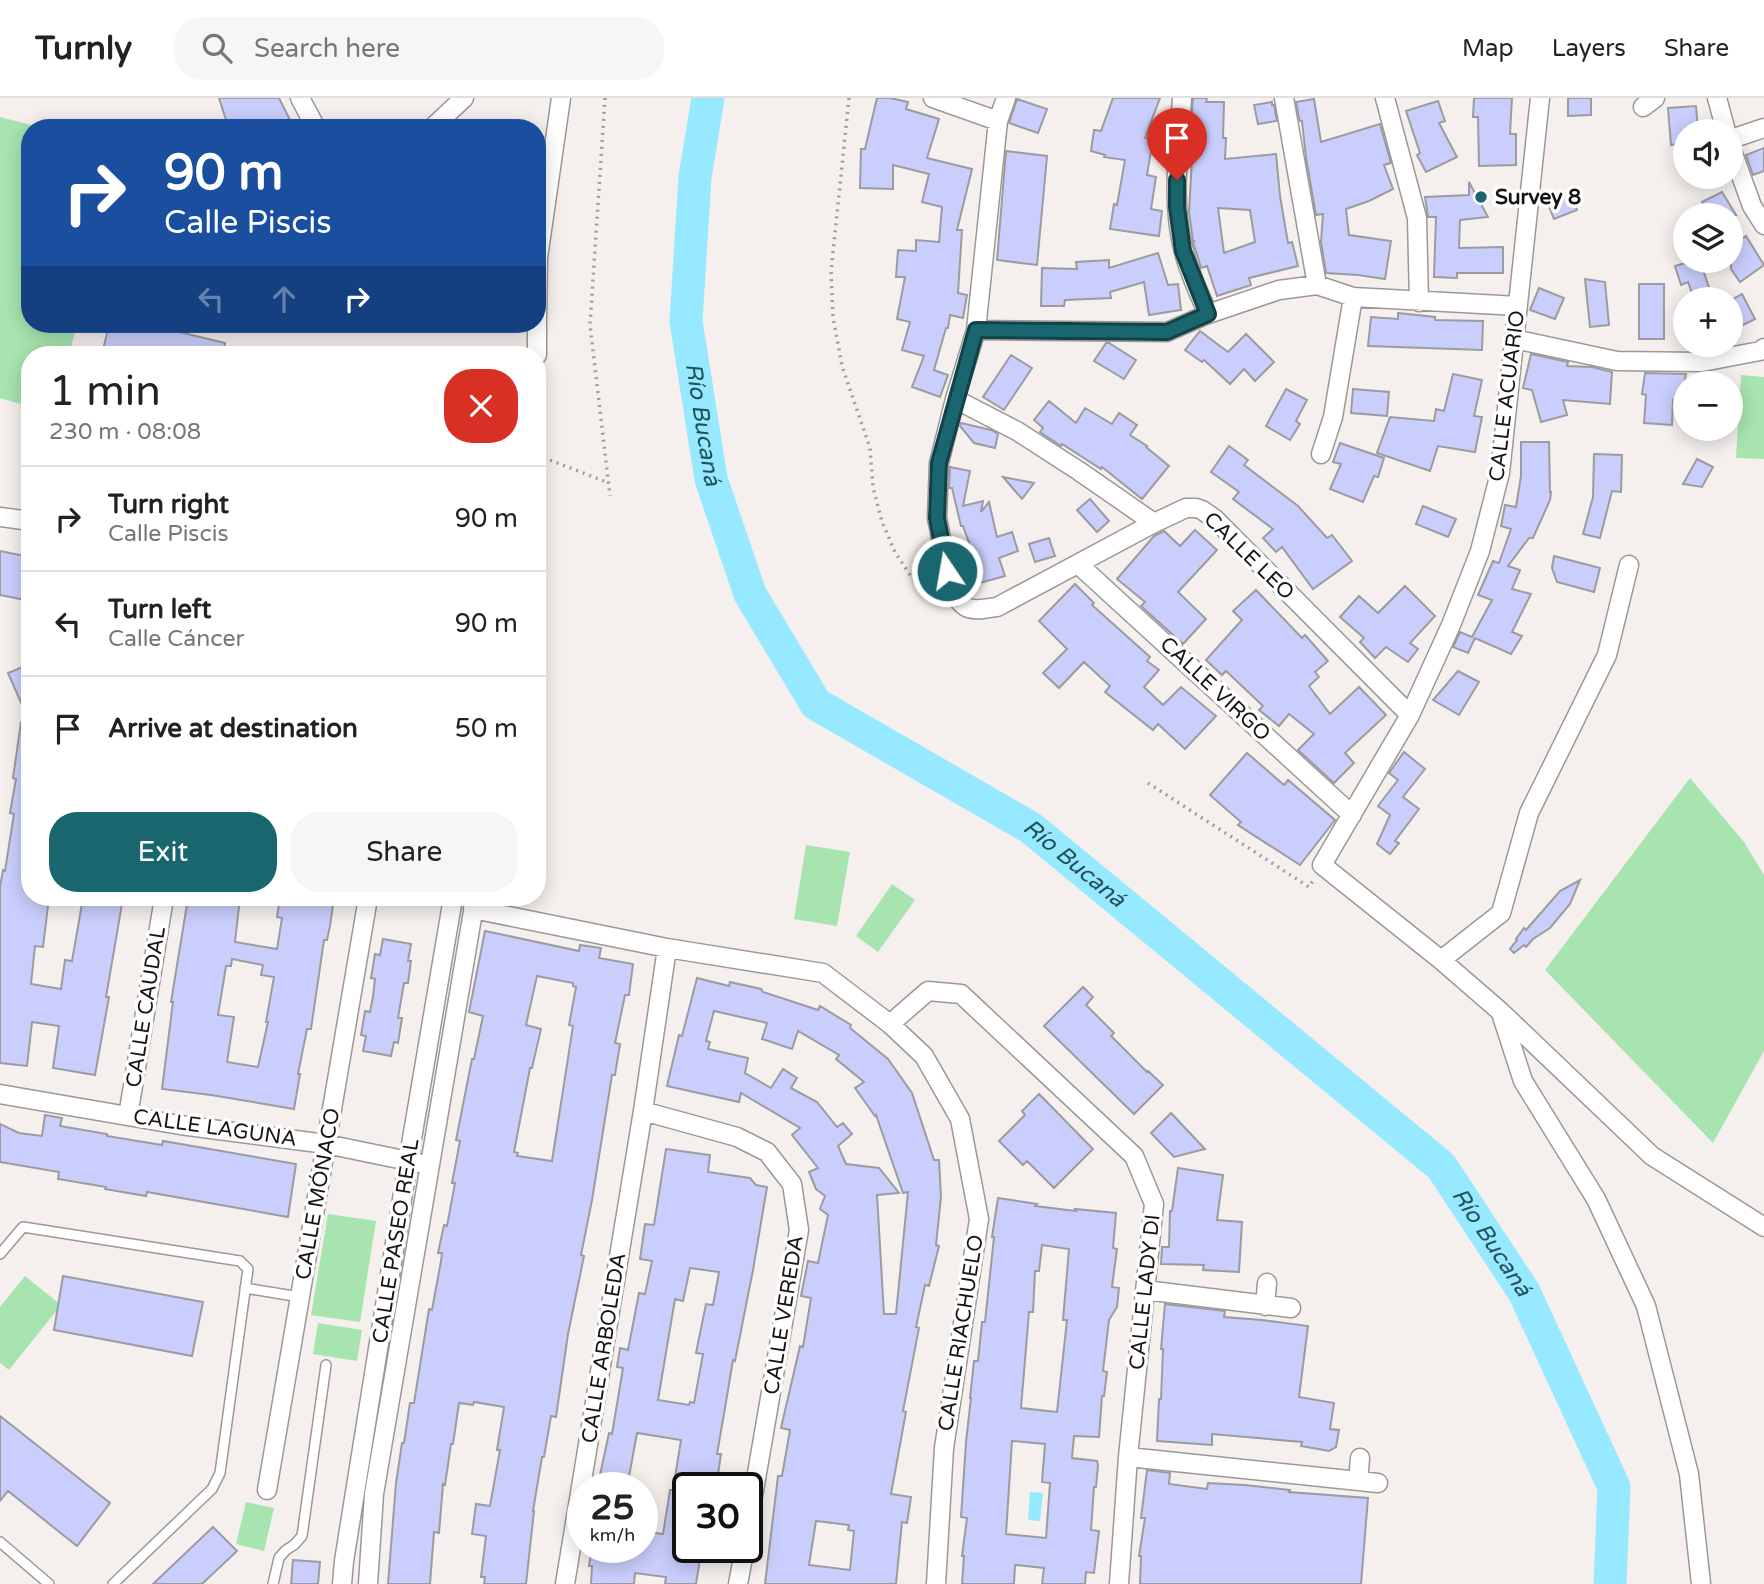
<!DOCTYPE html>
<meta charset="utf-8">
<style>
:root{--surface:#fff;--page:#f6f6f6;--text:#222;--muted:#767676;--line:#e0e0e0;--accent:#1a666f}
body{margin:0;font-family:"Varela Round",sans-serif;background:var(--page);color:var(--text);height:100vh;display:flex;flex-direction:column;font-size:26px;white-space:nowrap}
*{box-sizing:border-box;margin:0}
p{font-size:23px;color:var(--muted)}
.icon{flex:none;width:38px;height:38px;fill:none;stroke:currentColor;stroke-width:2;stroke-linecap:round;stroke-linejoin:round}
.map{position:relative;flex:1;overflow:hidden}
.side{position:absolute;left:21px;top:248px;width:525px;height:560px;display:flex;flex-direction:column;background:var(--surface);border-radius:28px;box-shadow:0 4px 18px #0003}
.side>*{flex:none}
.hud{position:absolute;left:21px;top:21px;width:525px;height:214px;border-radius:28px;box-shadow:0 4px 18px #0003;background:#1a4fa0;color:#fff;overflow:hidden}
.fabs{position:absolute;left:1673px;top:21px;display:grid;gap:14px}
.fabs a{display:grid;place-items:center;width:70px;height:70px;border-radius:50%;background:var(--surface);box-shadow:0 4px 18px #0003;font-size:35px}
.speed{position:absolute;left:567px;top:1374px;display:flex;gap:14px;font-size:35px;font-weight:700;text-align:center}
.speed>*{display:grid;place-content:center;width:91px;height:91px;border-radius:50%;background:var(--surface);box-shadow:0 4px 18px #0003;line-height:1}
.speed small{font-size:18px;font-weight:400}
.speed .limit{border:4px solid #111;border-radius:10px;background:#fff;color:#111}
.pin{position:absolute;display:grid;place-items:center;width:60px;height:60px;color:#fff;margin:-72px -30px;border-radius:50% 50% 50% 0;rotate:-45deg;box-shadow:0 0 7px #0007}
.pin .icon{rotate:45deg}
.me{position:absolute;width:77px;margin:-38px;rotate:348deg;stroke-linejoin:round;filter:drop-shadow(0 0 5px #0008)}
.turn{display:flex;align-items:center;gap:24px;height:147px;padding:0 28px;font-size:32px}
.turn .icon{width:91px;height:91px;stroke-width:2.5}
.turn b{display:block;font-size:49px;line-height:60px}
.lanes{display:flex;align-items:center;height:66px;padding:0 28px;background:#0003;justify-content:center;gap:35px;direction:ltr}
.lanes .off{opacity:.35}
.round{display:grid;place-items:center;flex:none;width:74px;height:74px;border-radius:28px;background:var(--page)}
.summary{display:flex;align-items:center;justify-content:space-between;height:119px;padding:0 28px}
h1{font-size:42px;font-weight:600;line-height:52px}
.action{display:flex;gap:14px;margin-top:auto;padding:14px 28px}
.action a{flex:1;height:80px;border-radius:28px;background:var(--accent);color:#fff;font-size:28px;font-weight:600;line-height:80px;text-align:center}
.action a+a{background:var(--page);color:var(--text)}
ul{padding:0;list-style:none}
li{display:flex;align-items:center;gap:21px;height:105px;padding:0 28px;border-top:2px solid var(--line)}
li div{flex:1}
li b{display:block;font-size:26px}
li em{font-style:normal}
header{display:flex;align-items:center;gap:42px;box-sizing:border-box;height:98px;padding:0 35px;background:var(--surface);border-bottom:2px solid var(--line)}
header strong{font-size:33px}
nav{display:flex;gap:38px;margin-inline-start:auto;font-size:24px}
.search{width:490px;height:63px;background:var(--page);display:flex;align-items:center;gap:18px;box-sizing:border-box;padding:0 24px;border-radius:28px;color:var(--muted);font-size:26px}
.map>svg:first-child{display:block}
</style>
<header>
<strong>Turnly</strong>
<div class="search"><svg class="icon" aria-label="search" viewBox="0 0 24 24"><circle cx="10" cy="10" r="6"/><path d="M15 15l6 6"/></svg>Search here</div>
<nav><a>Map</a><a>Layers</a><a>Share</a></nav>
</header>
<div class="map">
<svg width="1764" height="1486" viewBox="0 0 1764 1486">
<rect width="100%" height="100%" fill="#f5f0ed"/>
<path fill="#a7e4af" d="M0,19L43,30H30V226H77L69,257H30V309L0,300Z
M1741,277L1764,279V361L1736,360Z
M1690,680L1744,744L1764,777V953L1713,1045L1545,872Z
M806,747L850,754L837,828L794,821Z
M892,786L915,802L878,854L856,838Z
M328,1116L376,1123L360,1224L311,1217Z
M25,1178L61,1207L9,1272L0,1265V1209Z
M318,1225L362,1232L357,1263L313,1256Z
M246,1404L274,1410L264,1453L236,1446Z"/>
<path fill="#96e9fe" d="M1030,1394L1043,1395L1040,1423L1028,1422Z"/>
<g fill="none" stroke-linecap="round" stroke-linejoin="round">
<path stroke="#96e9fe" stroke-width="33" id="s1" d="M708,0L695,79L686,223L711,381L750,496L816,606L1031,730L1441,1068L1524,1194L1614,1389L1610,1486"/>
</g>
<path fill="#c9cefc" stroke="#9b9ba0" stroke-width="2" fill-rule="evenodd" d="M219,0H279L294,30H230L225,19Z
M877,0H890L908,4L906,11L939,21L927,60L972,71L957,132H962L958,195L967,197L963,220L950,217L948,230H946L934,272L948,277L940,299L912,289L924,258L902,252L910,224L897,221L905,179H896L898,152L916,153V142L939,144L942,109L922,104L929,76L893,67V91L860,90L861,51H865Z
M1113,0H1160L1145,40L1153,41L1147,77L1156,79L1151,111L1162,113L1159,138L1110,131L1114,106L1117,107L1125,62L1104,59L1105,57L1091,53L1094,32L1101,33Z
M1193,0H1207L1206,4H1224L1223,40H1226L1225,61L1276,56L1280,98L1288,145L1292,144L1298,168L1249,180L1251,187L1217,198L1207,168L1201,170L1199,163L1193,144L1195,143H1193L1189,114L1194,26H1191ZM1218,110L1250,112L1255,144L1224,155Z
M1474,0H1512L1510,36H1516V67L1479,68L1478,19H1473Z
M1568,0H1591V17L1568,18Z
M1017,1L1047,11L1038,35L1009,25Z
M1314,1L1321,44L1380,26L1391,65L1384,67L1393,91L1369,103L1346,111L1349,137L1391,143L1385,181L1358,177L1326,175L1321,144L1323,116L1316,117L1306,60L1302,23H1300L1299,20L1296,4Z
M1438,3L1445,23L1439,25L1457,59L1426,74L1417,57L1420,55L1406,13Z
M1272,4V7H1274L1277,23L1258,26L1254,7Z
M1696,8L1698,33H1685V45L1671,47L1668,10Z
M1764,50V73L1753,77L1746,57Z
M1006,53L1047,58L1037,167L997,162Z
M1469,84L1488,119L1460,122L1459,150L1503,149V175H1457V180L1434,179L1436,119H1428L1425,99L1469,97Z
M1570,94L1577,112L1554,121L1547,104Z
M1722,94L1736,117H1709L1702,104Z
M1746,138L1764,167L1740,184L1731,171V149Z
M1158,155L1168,187L1178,186L1181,212L1149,217L1144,184L1110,194L1111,200L1065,202L1064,208H1041L1042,170L1077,171L1076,164L1109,162V170Z
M1693,163H1700L1713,201H1694L1688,184L1681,187L1675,168Z
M1585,181L1605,184L1609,227L1590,229Z
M1639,186H1664V241H1639Z
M1539,190L1564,200L1555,221L1530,212Z
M1742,196L1755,221L1735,231L1731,223V202Z
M1398,215L1435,219V222L1483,223L1482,252L1368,248L1371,219L1398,221Z
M109,226H173L171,232L225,245L223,257H102Z
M1200,233L1228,254L1246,236L1274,264L1255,283L1244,271L1230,286L1204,262L1202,264L1185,252Z
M1106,245H1109L1136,262L1124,281L1094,263Z
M1531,256L1568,264L1567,268L1592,269L1612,274L1610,306L1563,302L1567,317L1541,324L1532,292L1523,290Z
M1011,257L1032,270L1004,312L983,299Z
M1645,275L1686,276L1681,303L1673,302L1672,327L1644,325L1646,297L1642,296Z
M1453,276L1482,282L1474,318L1482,319L1475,354L1438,348L1430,373L1377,355L1390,319L1434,323L1436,311L1444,313Z
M1286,291L1307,302L1296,323L1300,326L1290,342L1266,328Z
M1353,291L1389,294L1387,318L1351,315Z
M1049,303L1076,325L1085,310L1112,326L1119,315L1137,327L1130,337L1147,348L1146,349L1169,368L1142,401L1102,369L1101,371L1062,346L1061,348L1040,334L1043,330L1034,322Z
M961,325L991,332L998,336L995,350L974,345L960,328Z
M1521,344H1549L1550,394H1551L1550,402L1533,440H1529L1508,468L1520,472L1512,491L1531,496L1512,534L1522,538L1511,556L1475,540L1468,555L1453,549L1460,534L1472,539L1492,502L1478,497L1493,463L1499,465L1511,431L1501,428L1505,407L1516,409L1521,378Z
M1340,345L1384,360L1378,379L1374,378L1363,404L1330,391L1341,366L1333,364Z
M1229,348L1248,362L1244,367L1298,408L1327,440L1332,437L1352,463L1313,491L1282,449L1276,454L1263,440L1273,431L1233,401L1239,394L1211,374Z
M1594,356L1622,357L1621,394L1612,393L1600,440L1583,436L1593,399Z
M1697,361L1713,369L1702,389L1683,386Z
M950,369L970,373L963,408L983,403L981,414L989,404L997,439L1012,434L1018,453L999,460L1005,478L972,487L968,473L978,470L963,428H961L952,390H949Z
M1003,379L1034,385L1022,401Z
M1090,401L1109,423L1097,434L1077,412Z
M1423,408L1456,421L1448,439L1416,426Z
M1195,432L1217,452L1178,494L1206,521L1183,546L1141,508L1145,504L1117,481L1154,438L1164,433L1180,448Z
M1049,440L1055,458L1035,464L1029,446Z
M0,453L30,459V503L0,497Z
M1554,458L1600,470L1594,494L1557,484L1552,470Z
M1075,486L1094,505L1092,507L1150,559L1147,563L1159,572L1144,589L1163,607L1181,589L1216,618L1185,651L1158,626L1153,632L1105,594L1110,588L1084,564L1059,590L1043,575L1067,551L1039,523Z
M1405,488L1435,518L1410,545L1418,551L1408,564L1386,549L1375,560L1360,544L1364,540L1340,519L1359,498L1378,515Z
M1256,492L1302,540L1305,537L1328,563L1315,574L1319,579L1309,588L1330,616L1359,589L1386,617L1345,655L1354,665L1334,685L1298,652L1314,636L1289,616L1279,628L1259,612L1263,608L1226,573L1222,577L1206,562L1242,522L1233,513Z
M30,566V800H49L43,849L35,848L31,886L61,891L65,862L72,863L83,800H123L106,899H109L95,977L53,970L59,928L32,924L27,968L0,965V789L3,772L5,773L14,716L10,715L16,681L13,680L21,624L30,625L8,575Z
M1458,573L1479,584L1459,617L1433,602Z
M1404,654L1425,671L1403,699L1419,711L1395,743L1399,745L1390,756L1377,746L1390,717L1378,708L1398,682L1389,675Z
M1247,655L1284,687L1288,682L1335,722L1300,767L1238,727L1241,724L1210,697Z
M1580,782L1570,806L1550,830L1533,841L1526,849L1524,847L1514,855L1510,851L1517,842L1516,841L1524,830L1526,832L1560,793Z
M188,800H240L235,844L277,851L282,820L277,819L280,800H332L331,806L333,807L330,828L327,842H324L311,931H307L298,976H300L294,1011L211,997L162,991L173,904H171ZM232,861L263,867L261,877L274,879L266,924H268L258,969L227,964L234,919L218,917L226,868H231Z
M485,833L579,853L580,847L601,850L599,860L633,866L629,897H625L615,945L620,946L615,977H612L592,1102L581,1157L584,1158L568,1236L556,1319L551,1318L544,1359H542L533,1413H534L526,1486H484L485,1479H481L486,1438L472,1436L476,1406L490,1408L500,1352H497L504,1309L474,1304L473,1307L459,1305L453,1346H451L445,1387L443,1386L439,1435L434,1434L430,1486H388L396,1385L402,1345H404L410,1305H414L429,1211L432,1212L441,1163L442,1155H438L444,1127L447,1128L455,1085H452L460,1043L456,1042L472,961H474L483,918L469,914ZM537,878L573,885V888L576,889L569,927L573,928L552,1063L517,1058L518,1055L514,1054L530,970H532L541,931L526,927Z
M383,841L411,846L408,863H411L408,885H404L398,920H402L398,945L394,944L391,958L363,953L366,938L361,937L365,913L370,914L373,898L375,881L371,880L375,856L380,857Z
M697,880L729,888L730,884L761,891L763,894L818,912L820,908L851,927L850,930L888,961L912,995L934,1062H939L941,1099L936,1147L939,1148L929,1188L925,1187L916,1229L919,1230L903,1313L906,1314L891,1396L911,1399L907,1425L902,1424L896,1486H765L778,1378H782L790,1332L781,1330L800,1248L803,1249L811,1200L801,1198L808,1163L818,1165L828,1117L820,1111L825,1098L816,1091L809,1074L818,1070L792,1037L800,1030L741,995L739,1004L667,988L679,937L682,938ZM714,913L767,925L762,941L792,951L798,933L839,957L836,961L864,984L855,990L875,1018L876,1017L903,1095L908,1094L896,1216H884L877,1097L899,1095L879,1070L846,1066L838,1048L852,1036L843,1025L837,1029L817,1004L791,990L797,980L783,971L771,990L745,975L748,960L708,951L710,944L706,943ZM816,1423L849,1427L848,1432L854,1433L850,1472L809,1467Z
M1083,889L1093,899L1086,907L1114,935L1111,938L1147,974L1148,973L1163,987L1134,1016L1044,928Z
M1039,996L1093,1051L1054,1090L1027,1063L1023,1067L999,1043L1025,1017L1022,1013Z
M1171,1015L1205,1051L1174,1059L1151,1035Z
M45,1017L62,1020L60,1028L107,1036V1038L162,1047L163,1043L296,1066L288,1119L147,1094L146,1098L105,1091L106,1089L58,1081L59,1074L0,1064V1026L19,1035L42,1038Z
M666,1051L710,1057L708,1074L750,1080L756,1087L767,1089L753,1172L735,1263L733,1262L725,1310L717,1356H721L716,1390H688V1449H702L696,1486H665L666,1479L635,1475L634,1486H591L592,1468H589L592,1449H642V1433L663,1436L670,1392H673L681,1342L637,1335L627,1390H602L604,1378L600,1377L609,1335L612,1336L623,1270L617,1269L620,1250L628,1252L639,1195L645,1196L652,1163L640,1161L645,1126L654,1127ZM690,1170L719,1174L713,1207L706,1206L696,1255L703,1256L694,1305L690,1304L689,1307L658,1302L675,1201L683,1203Z
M1178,1070L1223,1077L1217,1122L1242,1124L1239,1174L1203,1172L1204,1167L1161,1166L1162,1149H1169L1170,1113H1172Z
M998,1100L1037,1106L1035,1108L1076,1113L1075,1111L1116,1115L1113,1150L1117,1151L1112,1189L1119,1190L1117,1209L1109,1222L1103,1273L1107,1274L1104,1298H1102L1099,1339L1074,1338L1072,1360L1097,1363L1098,1367L1096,1389H1094L1091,1432L1099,1433L1094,1475L1086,1474L1085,1486H1042L1044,1470L1015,1467L1014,1486H962L964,1458H962L967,1420L961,1419L966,1344L971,1300H970L974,1263H978L982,1224H985L994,1139H992ZM1042,1147L1069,1151L1063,1222H1067L1057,1314L1021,1310L1029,1214H1033L1035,1173H1039ZM1012,1343L1045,1346L1042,1384L1050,1385L1046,1440L1006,1436Z
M63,1178L203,1204L192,1258L54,1232Z
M1165,1206L1225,1213L1224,1219L1262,1222L1308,1228L1299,1299L1334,1305L1330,1331L1339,1332L1336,1349L1329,1353L1301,1348L1302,1344L1212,1336V1347L1157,1343L1159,1301H1161L1163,1251H1161Z
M0,1318L110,1405L77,1448L8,1393L0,1403Z
M1147,1372L1170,1375L1169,1386L1207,1391L1208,1385L1245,1387L1290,1392L1289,1394L1368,1400L1361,1486H1140L1141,1458H1139L1145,1420H1141Z
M213,1429L237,1453L202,1486H153Z
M293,1462L320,1464L318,1486H291Z"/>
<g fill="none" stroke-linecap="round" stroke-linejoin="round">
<defs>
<path id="lane" d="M0,1156L23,1129L240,1163L248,1171L220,1375L212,1391L113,1486
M245,1190L300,1199
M0,1444L49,1486
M273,1486L279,1460L286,1452L294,1447L302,1438L326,1267"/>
<path id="street" d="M300,0L316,30
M933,0L998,23
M1006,0L998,23L976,232L955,301L939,365L937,420L951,489C963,515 972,513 997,509L1154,425L1186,410H1196L1202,412L1215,421L1410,617
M1182,0C1179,49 1171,102 1183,150C1188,173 1199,195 1208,216
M1284,0L1317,187
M1385,0L1417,120L1419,204
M1540,0L1500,375L1480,453L1451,527L1410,617L1322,767L1441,862L1501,914L1652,1058L1764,1129
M1717,0L1726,33
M1643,9L1655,0
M432,30L464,0
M1731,41L1764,30
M1731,50L1752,108L1764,127
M537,223L538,160L561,0
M976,232L1167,234L1208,216L1279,192L1317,187L1353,199L1518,208
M1514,241L1617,263L1702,264L1760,253L1764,250
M537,257V226
M955,301L1017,333L1079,373L1154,425
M1321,356L1333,319L1353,199
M0,419L30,423
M1078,466L1352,717
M473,811L667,850L823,875L890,926L924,958L960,1021L979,1121L944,1350L936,1486
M1441,862L1501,815L1529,715L1607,557L1629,467
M1501,915L1523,983L1596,1101L1646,1208L1689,1376L1701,1486
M890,926L928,893L961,896L1134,1058L1154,1106L1128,1359L1119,1486
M0,996L180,1027L326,1046L418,1065
M643,1013L737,1039L767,1054L792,1086L799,1132L747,1433
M128,1018L164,800
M1145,1192L1291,1210
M1265,1208L1267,1185
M1128,1359L1378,1385
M1358,1383L1360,1360
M267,1392L368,800
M342,1486L344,1463L408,1064L453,800
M368,1486L374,1396L475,802
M565,1486L643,1013L667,850
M738,1486L745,1449"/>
</defs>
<use href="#lane" stroke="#9d9895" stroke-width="12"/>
<use href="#street" stroke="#9d9895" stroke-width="21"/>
<path stroke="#a09c9a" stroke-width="3.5" stroke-dasharray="2 5" stroke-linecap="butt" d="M605,0L590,227L610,398
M849,0L831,174L833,219L842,268L870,350L873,389L882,424L895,454L912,480L927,490L933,491
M537,357L609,385
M1148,685L1309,789L1314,781"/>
<use href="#lane" stroke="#fff" stroke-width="9"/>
<use href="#street" stroke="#fff" stroke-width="18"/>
</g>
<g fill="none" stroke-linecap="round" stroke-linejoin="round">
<defs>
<path id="route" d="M947,473L937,420L939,365L976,232L1167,234L1208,216L1183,153L1177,109V82"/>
</defs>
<use href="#route" stroke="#114248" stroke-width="18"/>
<use href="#route" stroke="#1a666f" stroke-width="12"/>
</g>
<circle fill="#1a666f" stroke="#fefefe" stroke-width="2.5" cx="1481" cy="99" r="7"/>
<g text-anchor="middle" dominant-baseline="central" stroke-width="7" stroke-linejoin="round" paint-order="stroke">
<g font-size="21" font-weight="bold" fill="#171514" stroke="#fefefe" text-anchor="start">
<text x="1495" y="99">Survey 8</text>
</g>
<g font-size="21" fill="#171514" stroke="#fefefe">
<text transform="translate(1507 298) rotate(-83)">CALLE ACUARIO</text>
<text transform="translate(1249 458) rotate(44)">CALLE LEO</text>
<text transform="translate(1215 591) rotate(43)">CALLE VIRGO</text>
<text transform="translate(146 909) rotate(-81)">CALLE CAUDAL</text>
<text transform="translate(215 1030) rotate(8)">CALLE LAGUNA</text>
<text transform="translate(318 1096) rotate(-80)">CALLE MÓNACO</text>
<text transform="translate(396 1143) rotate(-81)">CALLE PASEO REAL</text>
<text transform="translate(1145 1194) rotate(-84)">CALLE LADY DI</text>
<text transform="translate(784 1217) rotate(-81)">CALLE VEREDA</text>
<text transform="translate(961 1235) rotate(-81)">CALLE RIACHUELO</text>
<text transform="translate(604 1250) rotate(-81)">CALLE ARBOLEDA</text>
</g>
<g font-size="23" font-style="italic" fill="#21515c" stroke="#fefefe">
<text stroke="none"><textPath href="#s1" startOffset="329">Río Bucaná</textPath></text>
<text stroke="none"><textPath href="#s1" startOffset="938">Río Bucaná</textPath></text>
<text stroke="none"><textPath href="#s1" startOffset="1505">Río Bucaná</textPath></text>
</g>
</g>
</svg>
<div class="fabs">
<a><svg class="icon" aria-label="sound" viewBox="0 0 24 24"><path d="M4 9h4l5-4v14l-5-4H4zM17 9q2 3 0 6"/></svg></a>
<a><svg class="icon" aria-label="layers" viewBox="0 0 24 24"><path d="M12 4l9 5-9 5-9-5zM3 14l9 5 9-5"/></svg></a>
<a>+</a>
<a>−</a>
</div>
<div class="speed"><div>25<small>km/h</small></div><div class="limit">30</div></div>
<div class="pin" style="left:1177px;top:82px;background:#d93025"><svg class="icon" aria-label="arrive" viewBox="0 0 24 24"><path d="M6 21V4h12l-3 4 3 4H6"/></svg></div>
<svg class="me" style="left:947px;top:473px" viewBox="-20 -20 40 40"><circle r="17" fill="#1a666f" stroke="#fff" stroke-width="3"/><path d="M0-11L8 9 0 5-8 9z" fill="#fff"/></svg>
<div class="hud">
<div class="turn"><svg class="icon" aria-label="right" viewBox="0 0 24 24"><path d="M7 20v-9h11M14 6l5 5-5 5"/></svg><div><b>90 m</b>Calle Piscis</div></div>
<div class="lanes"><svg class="icon off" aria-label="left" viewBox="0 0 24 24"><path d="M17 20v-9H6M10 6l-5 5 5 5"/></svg><svg class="icon off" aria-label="ahead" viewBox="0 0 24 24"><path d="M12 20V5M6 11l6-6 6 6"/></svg><svg class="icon" aria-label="right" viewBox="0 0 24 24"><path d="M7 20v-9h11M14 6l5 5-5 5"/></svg></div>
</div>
<section class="side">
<div class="summary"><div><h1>1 min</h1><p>230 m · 08:08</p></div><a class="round" style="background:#d93025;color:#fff"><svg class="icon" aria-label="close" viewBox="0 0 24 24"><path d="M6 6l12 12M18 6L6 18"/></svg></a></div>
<ul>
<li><svg class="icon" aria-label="right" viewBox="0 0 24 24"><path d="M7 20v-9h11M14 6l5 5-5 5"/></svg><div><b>Turn right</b><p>Calle Piscis</p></div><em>90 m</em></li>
<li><svg class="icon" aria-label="left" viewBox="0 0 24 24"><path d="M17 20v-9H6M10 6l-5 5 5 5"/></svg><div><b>Turn left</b><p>Calle Cáncer</p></div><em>90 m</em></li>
<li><svg class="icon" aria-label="arrive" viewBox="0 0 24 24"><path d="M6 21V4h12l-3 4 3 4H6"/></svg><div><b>Arrive at destination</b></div><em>50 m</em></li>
</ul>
<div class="action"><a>Exit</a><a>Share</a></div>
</section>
</div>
